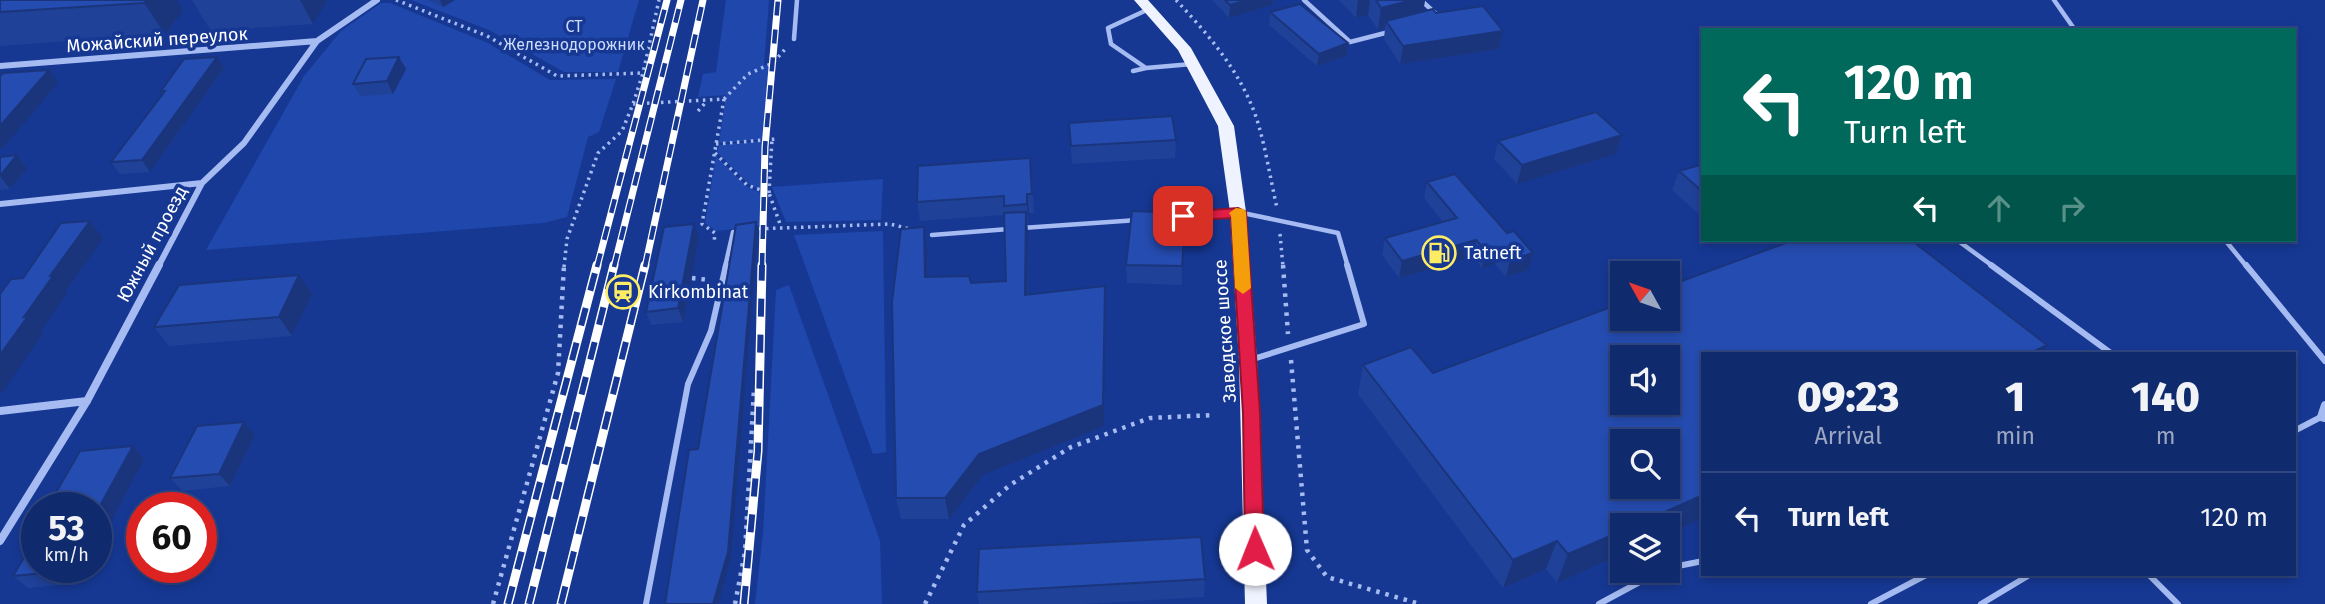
<!DOCTYPE html>
<meta charset="utf-8">
<style>
:root{--surface:#102a6e;--page:#193273;--text:#f1f3f6;--muted:#9ca7c2;--line:#304681}
body{margin:0;font-family:"Fira Sans",sans-serif;background:var(--page);color:var(--text);height:100vh;display:flex;flex-direction:column;font-size:26px;white-space:nowrap}
*{box-sizing:border-box;margin:0}
p{font-size:23px;color:var(--muted)}
.icon{flex:none;width:38px;height:38px;fill:none;stroke:currentColor;stroke-width:2;stroke-linecap:round;stroke-linejoin:round}
.map{position:relative;flex:1;overflow:hidden}
.details{position:absolute;left:1701px;top:352px;width:595px;height:224px;display:flex;flex-direction:column;background:var(--surface);border-radius:0px;box-shadow:0 4px 10px #0003,0 0 0 2px var(--line)}
.details>*{flex:none}
.hud{position:absolute;left:1701px;top:28px;width:595px;height:214px;border-radius:0px;box-shadow:0 4px 10px #0003,0 0 0 2px var(--line);background:#00695c;color:#fff;overflow:hidden}
.needle{width:46px;rotate:310deg}
.fabs{position:absolute;left:1610px;top:261px;display:grid;gap:14px}
.fabs a{display:grid;place-items:center;width:70px;height:70px;border-radius:0px;background:var(--surface);box-shadow:0 4px 10px #0003,0 0 0 2px var(--line);font-size:35px}
.speed{position:absolute;left:21px;top:492px;display:flex;gap:14px;font-size:35px;font-weight:700;text-align:center}
.speed>*{display:grid;place-content:center;width:91px;height:91px;border-radius:50%;background:var(--surface);box-shadow:0 4px 10px #0003,0 0 0 2px var(--line);line-height:1}
.speed small{font-size:18px;font-weight:400}
.speed .limit{border:10px solid #d22;background:#fff;color:#111}
.pin{position:absolute;display:grid;place-items:center;width:60px;height:60px;color:#fff;margin:-30px;border-radius:14px;box-shadow:0 4px 10px #0006}
.me{position:absolute;width:77px;margin:-38px;rotate:359deg;stroke-linejoin:round;filter:drop-shadow(0 0 5px #0008)}
.turn{display:flex;align-items:center;gap:24px;height:147px;padding:0 28px;font-size:32px}
.turn .icon{width:91px;height:91px;stroke-width:2.5}
.turn b{display:block;font-size:49px;line-height:60px}
.lanes{display:flex;align-items:center;height:66px;padding:0 28px;background:#0003;justify-content:center;gap:35px;direction:ltr}
.lanes .off{opacity:.35}
.eta{display:flex;justify-content:space-evenly;align-items:center;height:119px;text-align:center}
.eta b{font-size:42px;font-weight:800;line-height:49px}
ul{padding:0;list-style:none}
li{display:flex;align-items:center;gap:21px;height:91px;padding:0 28px;border-top:2px solid var(--line)}
li div{flex:1}
li b{display:block;font-size:26px}
li em{font-style:normal}
.map>svg:first-child{display:block}
</style>
<div class="map">
<svg width="2325" height="604" viewBox="0 0 2325 604">
<rect width="100%" height="100%" fill="#163893"/>
<path fill="#1f47ac" d="M411,0H639L618,72H564L489,30Z
M726,0H769L764,65H769L764,139L719,143L726,95L698,97L703,74L716,72Z
M381,3H390L488,43L550,80L616,79L599,132L588,137L567,217L543,223L206,250L304,76L341,31Z
M764,141L760,191L749,184L717,152L719,145Z
M716,156L746,186L760,193V226L716,231L705,223Z
M883,179L881,220L786,222L772,187Z
M883,231L886,452L873,454L794,235Z
M789,285L880,541L882,604H755L763,533L776,290Z"/>
<g fill="none" stroke-linecap="round" stroke-linejoin="round">
<path stroke="#a5bbf1" stroke-width="3.5" stroke-dasharray="2.5 4.5" stroke-linecap="butt" d="M396,0L487,36L557,76L643,73
M1176,0C1205,31 1234,64 1251,104C1263,130 1270,178 1277,208
M724,99L748,74L773,63L787,47
M633,104L724,99L702,224L715,233L714,243
M698,111L707,101
M716,144L776,139
M715,153L747,185L769,193L781,227
M769,193L772,139
M752,229L890,224L910,229
M1280,234L1283,267
M564,267L567,239L598,153L622,131L633,104L643,73L659,0"/>
<path stroke="#a5bbf1" stroke-width="4.5" stroke-dasharray="3.5 6" stroke-linecap="butt" d="M1283,265L1288,334
M692,278L709,280
M1291,360L1307,550L1327,577L1420,604
M493,604L558,373L564,265
M735,604L745,552L754,389
M925,604L964,525L1010,485L1071,447L1150,418L1214,415"/>
<path stroke="#a5bbf1" stroke-width="4.5" d="M1304,0L1350,42L1389,32
M1421,0L1436,14
M2054,0L2075,30
M1149,9L1108,28L1111,44L1146,68L1192,64
M794,39L797,0
M1133,71L1146,68
M1179,217L1238,212L1338,233L1348,267
M1022,228L1138,220
M932,235L1009,229
M1957,240L1994,267
M2225,240L2247,267
M725,267L733,232"/>
<path stroke="#a5bbf1" stroke-width="6" d="M1991,265L2112,354
M2246,265L2325,361
M1250,360L1364,324L1347,265
M2294,431L2321,417
M1668,568L1703,561
M2148,574L2178,604
M646,604L688,384L711,331L726,265
M1599,604L1662,570
M1871,604L1928,574
M1981,604L2031,574"/>
<path stroke="#a5bbf1" stroke-width="6" d="M0,66L317,41
M0,204L202,183
M158,267L202,183L244,143L317,41L377,0"/>
<path stroke="#a5bbf1" stroke-width="8" d="M2325,405L2321,417L2325,418
M0,411L87,401
M0,541L87,401L159,265"/>
<path fill="#eff3ff" fill-rule="evenodd" d="M1134,0H1148L1191,48L1234,126L1246,212L1257,361L1267,604H1245L1239,361L1230,212L1218,126L1178,50Z"/>
<defs>
<path id="rail-far1" d="M597,267L667,0
M614,267L681,0
M645,267L703,0
M762,267L765,147L778,0"/>
<path id="rail" d="M508,604L597,265
M529,604L614,265
M561,604L645,265
M744,604L758,451L762,265"/>
</defs>
<use href="#rail-far1" stroke="#fff" stroke-width="7"/>
<use href="#rail" stroke="#fff" stroke-width="9"/>
<use href="#rail-far1" stroke="#163893" stroke-width="4.5" stroke-dasharray="14" stroke-linecap="butt"/>
<use href="#rail" stroke="#163893" stroke-width="6" stroke-dasharray="18" stroke-linecap="butt"/>
</g>
<path fill="#204198" d="M0,0H177L183,11L165,34L0,46Z
M192,0H326L327,1L313,24L211,31Z
M427,0H455L443,7Z
M1212,0H1273L1272,5L1229,18Z
M1339,0H1425L1423,11L1436,13L1499,49L1400,64L1384,39L1385,28L1378,30L1368,15L1356,18Z
M1270,12L1348,43L1347,56L1317,66L1269,25Z
M217,57L224,68L150,172L120,174L111,162L163,94L161,91Z
M399,57L406,69L393,94L360,96L353,84Z
M1069,123L1176,140L1175,158L1072,164Z
M1622,135L1616,154L1517,184L1494,159L1498,141Z
M17,155L27,169L10,189L0,190V157Z
M1703,164V218L1672,190L1679,171Z
M1032,177L1034,213H1029L1028,223H1027L1028,233V295L1105,286L1106,307L1104,426L983,475L949,519H901L896,498L924,227L927,248L928,277L971,283L1006,281L1004,215L920,221L917,202Z
M1427,182L1528,270L1506,277L1495,264L1482,268L1473,257L1399,278L1382,255L1385,238L1443,222L1424,198Z
M1186,213L1182,285L1127,283L1126,265Z
M699,238L683,322L651,325L646,312Z
M299,275L312,294L292,336L169,346L154,327Z
M1703,354V518L1668,534V525H1622V554L1557,583L1546,569L1503,588L1358,394L1363,365L1433,373Z
M255,435L230,486L182,491L170,478Z
M87,567L79,583L28,588L13,576Z
M1205,579L1204,597L1085,604H979L977,592Z"/>
<path fill="#1a357c" d="M147,0H177L183,11L165,34L144,3Z
M300,0H326L327,1L313,24Z
M440,0H455L443,7Z
M1247,0H1273L1272,5L1229,18L1230,5Z
M1358,0H1370L1368,15L1356,18Z
M1413,0H1425L1422,19L1386,21L1385,28L1378,30L1381,8Z
M1503,31L1499,49L1400,64L1403,46Z
M1348,43L1347,56L1317,66L1319,54Z
M217,57L224,68L150,172L142,160Z
M399,57L406,69L393,94L387,81Z
M49,70L58,83L2,149L0,147V126Z
M1622,135L1616,154L1517,184L1522,165Z
M17,155L27,169L10,189L0,176Z
M1027,194L1029,213L1028,223L1027,204Z
M1026,212L1028,233L1027,316L1025,295Z
M1186,213L1185,232L1182,285V266Z
M90,221L103,238L66,291L67,293L41,331L43,333L1,394L0,393V355L50,276Z
M756,222L758,229L731,558L718,604H713Z
M694,224L699,238L683,322L678,308Z
M924,227L927,248L928,298L925,277Z
M1476,240L1473,257L1399,278L1402,261Z
M1499,247L1495,264L1482,268L1486,251Z
M1533,253L1528,270L1506,277L1510,260Z
M299,275L312,294L292,336L279,317Z
M1105,286L1106,307L1104,426L983,475L949,519L945,498Z
M2047,345L2042,354H2028Z
M244,422L255,435L230,486L219,474Z
M133,446L144,459L96,550V513Z
M1703,495V518L1668,534V525H1635Z
M1622,531V554L1557,583L1568,554Z
M1557,541L1546,569L1503,588L1513,560Z
M67,567H87L79,583L65,571Z"/>
<path fill="#254cb1" stroke="#1a357c" stroke-width="2" fill-rule="evenodd" d="M0,0H147L144,3L0,12Z
M1225,0H1247L1230,5Z
M1376,0H1413L1381,8Z
M1300,4L1348,43L1319,54L1270,12Z
M1483,6L1503,31L1403,46L1386,21L1433,9L1436,13Z
M217,57L142,160L111,162L165,91H161L184,59Z
M399,57L387,81L353,84L366,59Z
M49,70L0,126V76L3,73Z
M1596,112L1622,135L1522,165L1498,141Z
M1172,116L1176,140L1071,146L1069,123Z
M17,155L0,176V157Z
M1030,158L1032,194H1027V204L1004,206V196L917,202L918,166Z
M1703,164V192L1679,171Z
M1455,174L1507,233L1514,231L1533,253L1510,260L1499,247L1486,251L1476,240L1402,261L1385,238L1457,218L1427,182Z
M1132,211L1186,213L1182,266L1126,265Z
M1026,212L1025,295L1105,286L1103,405L979,454L945,498H896L892,302L901,229L924,227L925,277L969,276L971,283L1006,281L1004,213Z
M90,221L50,276H53L24,317L28,316L0,355V294L11,279L23,278L61,223Z
M756,222L728,552L713,604H665L689,450L698,449L736,225Z
M694,224L678,308L646,312L664,227Z
M1794,240H1911L2047,345L2028,354H1703V495L1635,525H1622V531L1568,554L1557,541L1513,560L1363,365L1411,347L1433,373L1622,303V318H1668V286ZM1622,357H1668V402H1622ZM1622,441H1668V486H1622Z
M299,275L279,317L154,327L179,285Z
M244,422L219,474L170,478L197,426Z
M133,446L96,513V508H47L80,451Z
M37,536V567H67L65,571L13,576Z
M1201,537L1205,579L977,592L979,549Z"/>
<path fill="#e11d48" stroke="#92132f" stroke-width="2" d="M1238,208L1246,212L1260,413L1264,549L1261,555L1255,557L1248,555L1245,549L1243,413L1231,218L1183,221L1175,216L1183,212Z"/>
<path fill="#f59e0b" d="M1236,208L1244,209L1246,212L1251,288L1243,294L1235,288L1231,216L1229,213Z"/>
<defs>
<symbol id="fuel-ring" viewBox="-11 -11 22 22"><circle r="9.5" fill="#163893" stroke="#ffec65" stroke-width="1.5"/><path d="M-5.5-6h7V0h2V4h1.3V-2.5L3-4.5l.8-.8L6-3V5H2.5V1h-1V6h-7ZM-4.2-4.7v3.2H.2V-4.7Z" fill="#ffec65"/></symbol>
<symbol id="station-ring" viewBox="-11 -11 22 22"><circle r="9.5" fill="#163893" stroke="#ffec65" stroke-width="1.5"/><path d="M-3-6H3Q5-6 5-4V2Q5 4 3 4L4.5 6H3L1.5 4h-3L-3 6H-4.5L-3 4Q-5 4-5 2V-4Q-5-6-3-6ZM-3.5-4v3h7v-3ZM-3.5 1v1.5H-2V1ZM2 1v1.5H3.5V1Z" fill="#ffec65"/></symbol>
</defs>
<g fill-rule="evenodd">
<use href="#fuel-ring" x="1420" y="234" width="38" height="38"/>
<use href="#station-ring" x="604" y="273" width="38" height="38"/>
</g>
<g text-anchor="middle" dominant-baseline="central" stroke-width="7" stroke-linejoin="round" paint-order="stroke">
<g font-size="16" fill="#ccdafc" stroke="#163893">
<text x="574" y="26">СТ<tspan x="574" dy="18">Железнодорожник</tspan></text>
</g>
<g font-size="18" fill="#fff" stroke="#163893">
<text transform="translate(157 40) rotate(-4)">Можайский переулок</text>
<text transform="translate(152 244) rotate(-62)">Южный проезд</text>
<text transform="translate(1225 331) rotate(-94)">Заводское шоссе</text>
</g>
<g font-size="18" fill="#fff" stroke="#163893" text-anchor="start">
<text x="1464" y="253">Tatneft</text>
<text x="648" y="292">Kirkombinat</text>
</g>
</g>
</svg>
<div class="fabs">
<a><svg class="needle" viewBox="-14 -14 28 28"><path d="M0-13l5 13h-10z" fill="#e53935"/><path d="M0 13l5-13h-10z" fill="#9ca7c2"/></svg></a>
<a><svg class="icon" aria-label="sound" viewBox="0 0 24 24"><path d="M4 9h4l5-4v14l-5-4H4zM17 9q2 3 0 6"/></svg></a>
<a><svg class="icon" aria-label="search" viewBox="0 0 24 24"><circle cx="10" cy="10" r="6"/><path d="M15 15l6 6"/></svg></a>
<a><svg class="icon" aria-label="layers" viewBox="0 0 24 24"><path d="M12 4l9 5-9 5-9-5zM3 14l9 5 9-5"/></svg></a>
</div>
<div class="speed"><div>53<small>km/h</small></div><div class="limit">60</div></div>
<div class="pin" style="left:1183px;top:216px;background:#d93025"><svg class="icon" aria-label="arrive" viewBox="0 0 24 24"><path d="M6 21V4h12l-3 4 3 4H6"/></svg></div>
<svg class="me" style="left:1255px;top:549px" viewBox="-20 -20 40 40"><circle r="19" fill="#fff"/><path d="M0-13L10 11 0 6-10 11z" fill="#e11d48"/></svg>
<div class="hud">
<div class="turn"><svg class="icon" aria-label="left" viewBox="0 0 24 24"><path d="M17 20v-9H6M10 6l-5 5 5 5"/></svg><div><b>120 m</b>Turn left</div></div>
<div class="lanes"><svg class="icon" aria-label="left" viewBox="0 0 24 24"><path d="M17 20v-9H6M10 6l-5 5 5 5"/></svg><svg class="icon off" aria-label="ahead" viewBox="0 0 24 24"><path d="M12 20V5M6 11l6-6 6 6"/></svg><svg class="icon off" aria-label="right" viewBox="0 0 24 24"><path d="M7 20v-9h11M14 6l5 5-5 5"/></svg></div>
</div>
<section class="details">
<div class="eta">
<div><b>09:23</b><p>Arrival</p></div>
<div><b>1</b><p>min</p></div>
<div><b>140</b><p>m</p></div>
</div>
<ul>
<li><svg class="icon" aria-label="left" viewBox="0 0 24 24"><path d="M17 20v-9H6M10 6l-5 5 5 5"/></svg><div><b>Turn left</b></div><em>120 m</em></li>
</ul>
</section>
</div>
